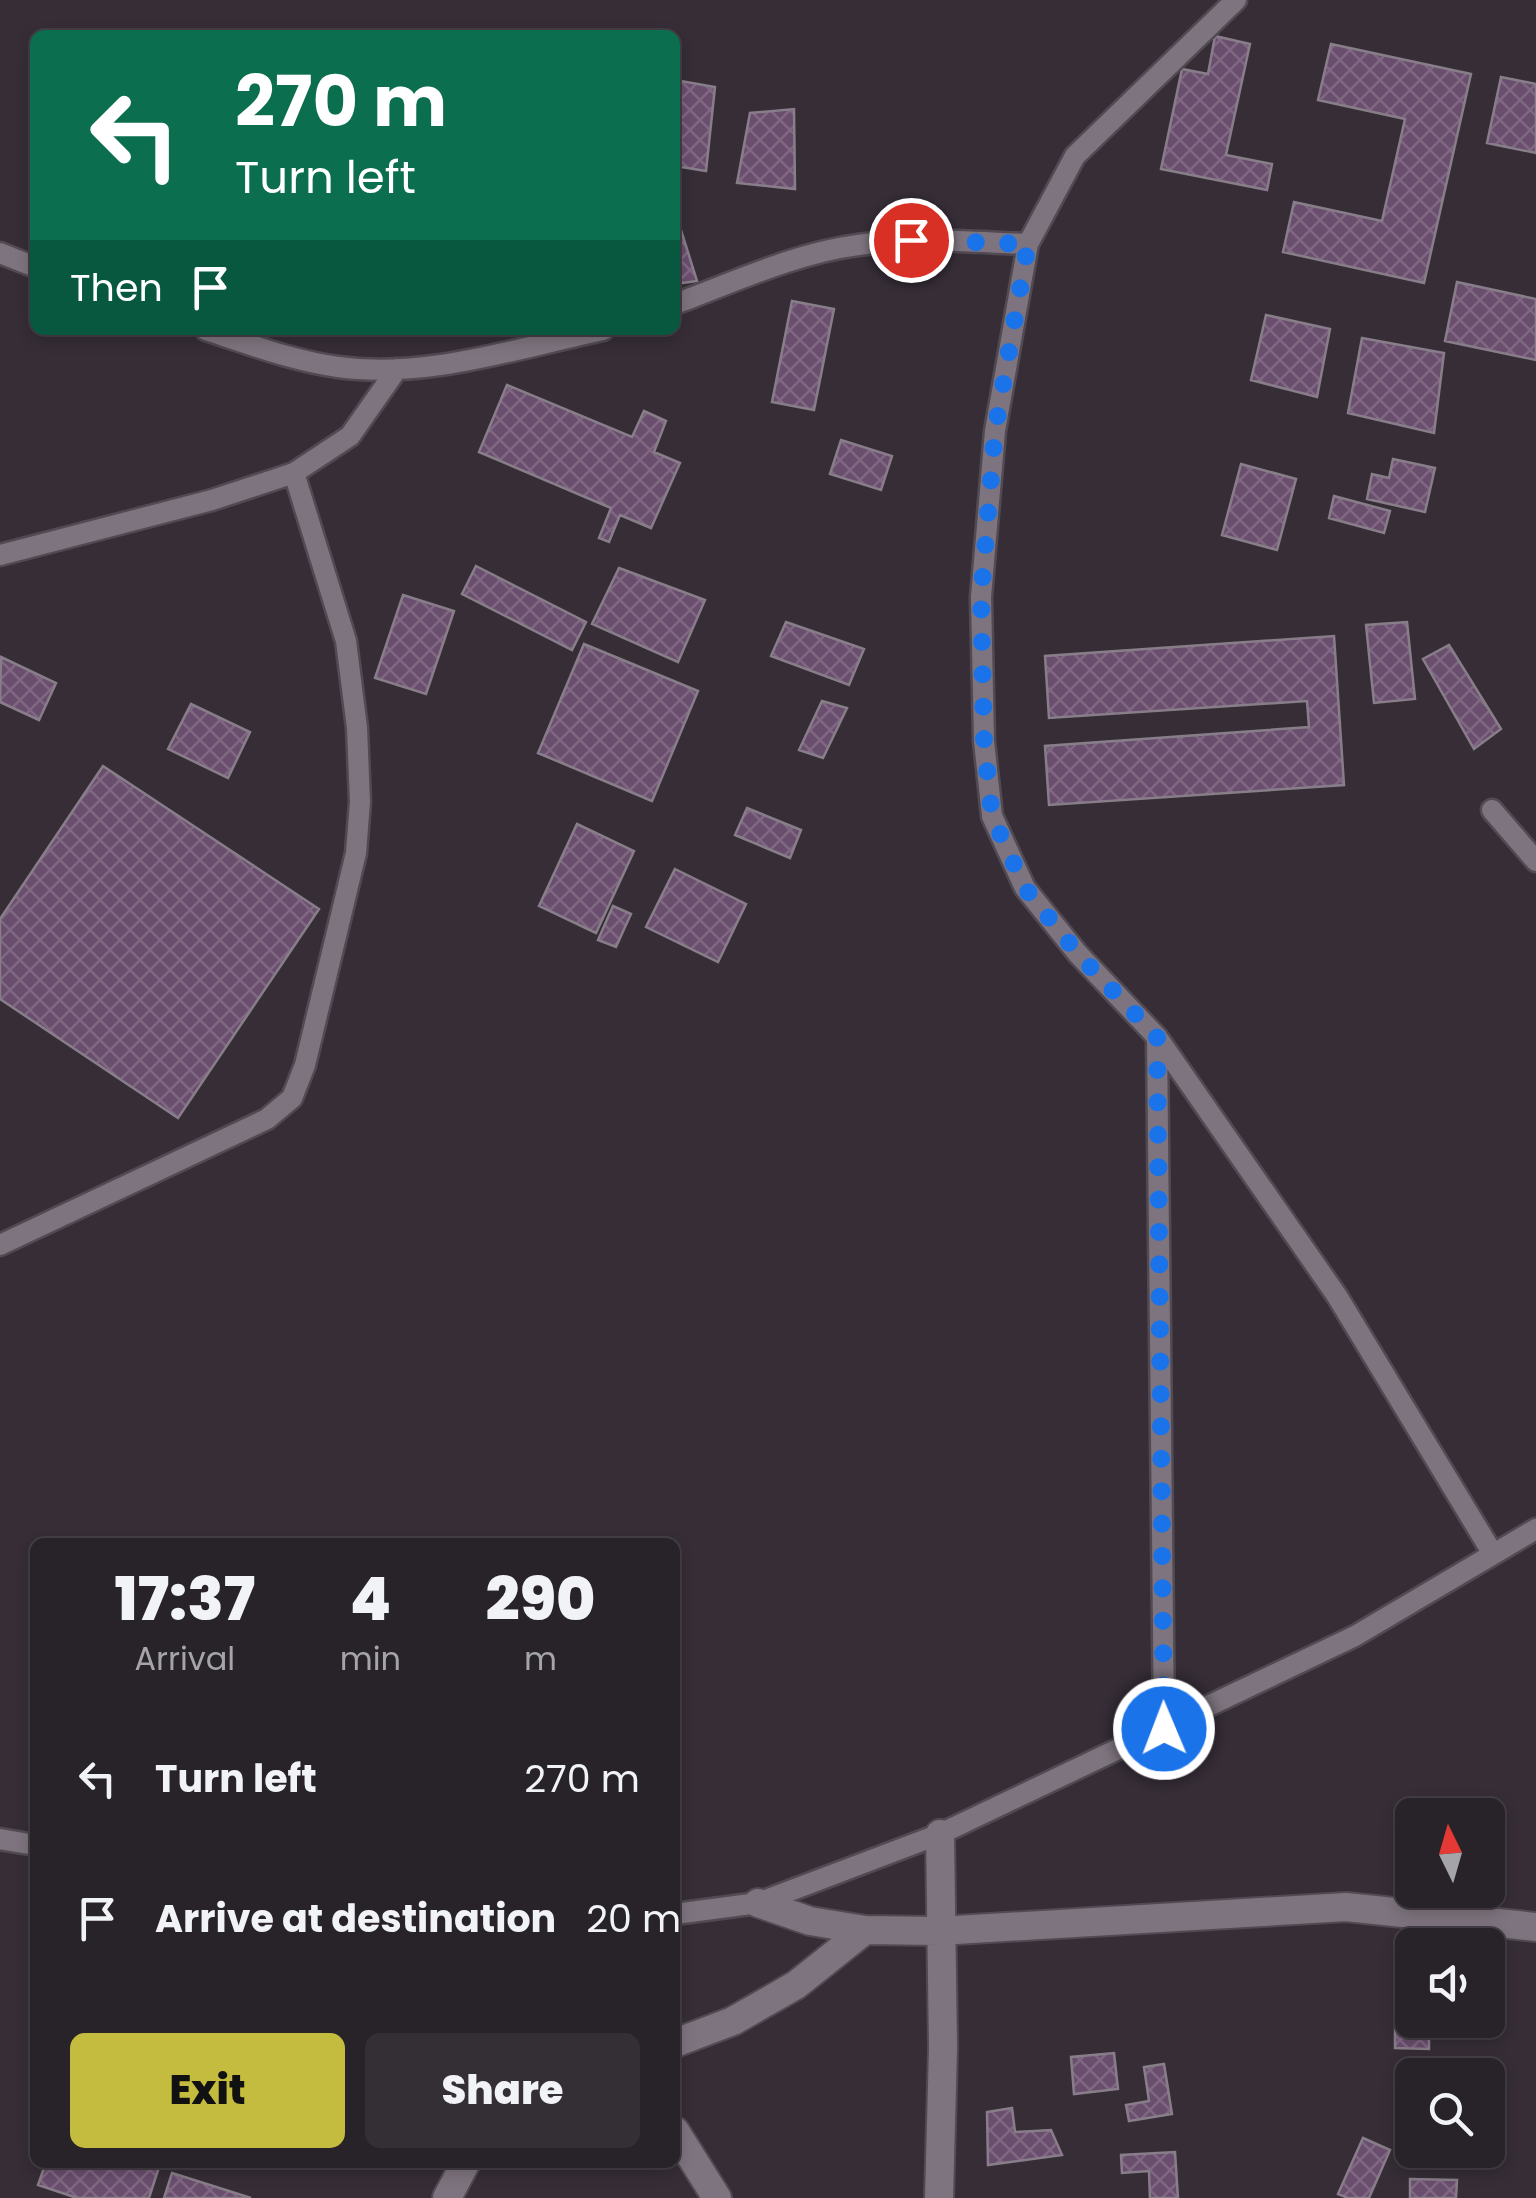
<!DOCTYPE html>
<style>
:root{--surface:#282229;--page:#342f35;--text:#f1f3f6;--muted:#a5a4a8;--line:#443f46;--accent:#c4bc3e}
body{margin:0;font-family:Poppins,sans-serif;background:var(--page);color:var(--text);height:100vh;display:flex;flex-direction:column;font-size:38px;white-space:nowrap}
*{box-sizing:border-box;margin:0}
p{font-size:32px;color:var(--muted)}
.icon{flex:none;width:55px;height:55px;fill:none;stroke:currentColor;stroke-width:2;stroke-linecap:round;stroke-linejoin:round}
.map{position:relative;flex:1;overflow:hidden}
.details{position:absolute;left:30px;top:1538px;width:650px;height:630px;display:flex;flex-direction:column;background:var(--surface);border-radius:15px;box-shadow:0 5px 15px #0003,0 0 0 2px var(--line)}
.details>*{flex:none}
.guide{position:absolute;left:30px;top:30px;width:650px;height:305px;border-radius:15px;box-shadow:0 5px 15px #0003,0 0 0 2px var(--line);background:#0b6e4f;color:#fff;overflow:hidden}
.needle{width:65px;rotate:355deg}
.tools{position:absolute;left:1395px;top:1798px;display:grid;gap:20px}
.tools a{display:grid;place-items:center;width:110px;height:110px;border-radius:15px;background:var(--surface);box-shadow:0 5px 15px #0003,0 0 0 2px var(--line);font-size:50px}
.pin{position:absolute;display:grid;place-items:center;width:85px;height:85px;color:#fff;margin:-42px;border:5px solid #fff;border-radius:50%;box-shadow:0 2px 10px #0007}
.me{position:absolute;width:110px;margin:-55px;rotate:359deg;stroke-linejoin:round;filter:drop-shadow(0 0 8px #0008)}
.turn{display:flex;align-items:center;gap:35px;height:210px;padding:0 40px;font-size:45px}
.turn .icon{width:130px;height:130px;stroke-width:2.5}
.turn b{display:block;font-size:70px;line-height:85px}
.then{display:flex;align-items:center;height:95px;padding:0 40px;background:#0003;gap:20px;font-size:38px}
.eta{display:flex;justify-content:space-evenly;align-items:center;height:170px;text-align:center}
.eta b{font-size:60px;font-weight:800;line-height:70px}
.action{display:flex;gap:20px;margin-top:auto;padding:20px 40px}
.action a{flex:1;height:115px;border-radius:15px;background:var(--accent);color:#111;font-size:40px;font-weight:800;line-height:115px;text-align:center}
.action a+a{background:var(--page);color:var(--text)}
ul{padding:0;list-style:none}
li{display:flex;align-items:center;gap:30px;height:140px;padding:0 40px}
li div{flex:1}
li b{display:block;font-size:38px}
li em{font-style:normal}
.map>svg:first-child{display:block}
</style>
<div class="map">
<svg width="1536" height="2198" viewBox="0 0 1536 2198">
<defs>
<pattern id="building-cross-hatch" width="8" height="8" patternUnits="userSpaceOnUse" patternTransform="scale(2.5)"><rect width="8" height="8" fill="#6a4e6e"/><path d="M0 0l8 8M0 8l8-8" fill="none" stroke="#806883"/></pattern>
</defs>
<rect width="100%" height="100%" fill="#362d37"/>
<path fill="url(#building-cross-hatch)" stroke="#887e89" stroke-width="2.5" d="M1215,36L1250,44L1226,155L1272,164L1267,190L1161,169L1182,69L1208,74Z
M1331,44L1471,74L1424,283L1283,252L1294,202L1382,221L1405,119L1318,100Z
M1501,77L1536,84V153L1487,143Z
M675,80L715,87L706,171L675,166Z
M794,109L795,189L737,183L750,113Z
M676,214L697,281L675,284V215Z
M1457,282L1536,299V360L1445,341Z
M792,301L834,309L814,410L772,402Z
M1266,315L1330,329L1317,397L1251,380Z
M1362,338L1444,353L1434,433L1348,413Z
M507,385L632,437L644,411L666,421L654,452L680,463L651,528L620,515L609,542L599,538L611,508L479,452Z
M841,440L892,456L881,490L830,474Z
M1393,459L1435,468L1425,512L1367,499L1372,474L1389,478Z
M1241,464L1296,479L1277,550L1222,535Z
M1334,496L1390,511L1384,533L1329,518Z
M476,566L586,622L572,650L462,594Z
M619,568L705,600L678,662L592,624Z
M403,595L454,611L426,694L375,678Z
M786,622L864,649L849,685L771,656Z
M1407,622L1415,699L1374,703L1366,625Z
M1334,636L1344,785L1049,805L1045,746L1309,727L1307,701L1049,718L1045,656Z
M584,644L698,691L652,801L538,753Z
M1449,645L1501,729L1474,749L1423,659Z
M1,657L56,683L39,720L0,702Z
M822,701L847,708L823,758L799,750Z
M191,704L250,732L228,778L168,749Z
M103,766L319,909L178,1118L0,999V919Z
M747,808L801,830L790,858L735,835Z
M577,824L634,851L596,933L539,906Z
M675,869L746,904L718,962L646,927Z
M613,906L631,914L616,947L598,940Z
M1395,2003H1412V2020H1429V2049L1395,2048Z
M1114,2053L1118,2089L1074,2094L1071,2057Z
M1164,2064L1172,2114L1129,2121L1126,2105L1149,2101L1144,2067Z
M1012,2108L1015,2132L1051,2130L1062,2155L988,2165L987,2112Z
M1363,2138L1390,2150L1369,2198H1348L1338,2194Z
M1175,2152L1178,2198H1150L1149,2171L1122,2173L1121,2155Z
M46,2162H155L160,2164L149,2198H77L38,2185Z
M172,2173L251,2198H164Z
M1410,2179L1457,2180L1456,2198H1410Z"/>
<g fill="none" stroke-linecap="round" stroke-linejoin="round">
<defs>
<path id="service" d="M1236,0L1075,156L1028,244L995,431L981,597L984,741L992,816L1025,888L1078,954L1157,1037L1337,1296L1493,1554
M0,253L35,267
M675,304C734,282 796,253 858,245C915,237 971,242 1028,244
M206,330C249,344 293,361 338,367C426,379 518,348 603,330
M0,555L212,500L294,473L350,436L397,369
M1492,810L1536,861
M1157,1037L1164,1729
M0,1245L267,1119L292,1098L305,1065L356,853L360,802L357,728L346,641L294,473
M0,1839L35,1845
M675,1914L758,1903L940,1834L1355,1636L1536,1529"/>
<path id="minor" d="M758,1903L810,1921L865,1930L939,1931L1346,1907L1536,1927
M675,2043L733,2021L796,1985L865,1930
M675,2131L717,2198
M447,2198L466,2162
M939,2198L943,2048L940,1834"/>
</defs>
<use href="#service" stroke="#514a52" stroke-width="25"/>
<use href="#minor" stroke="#514a52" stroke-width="32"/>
<use href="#service" stroke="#7e747f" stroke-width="20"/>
<use href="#minor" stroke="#7e747f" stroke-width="28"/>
</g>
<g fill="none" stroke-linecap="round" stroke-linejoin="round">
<path stroke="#1a73e8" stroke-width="18" stroke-dasharray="0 32.4" d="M911,240L1028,244L995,431L981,597L984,741L992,816L1025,888L1078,954L1157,1037L1164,1729"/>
</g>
</svg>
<div class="tools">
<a><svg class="needle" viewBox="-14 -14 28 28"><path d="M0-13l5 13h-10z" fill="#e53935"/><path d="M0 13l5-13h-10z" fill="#a5a4a8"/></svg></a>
<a><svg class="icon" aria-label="sound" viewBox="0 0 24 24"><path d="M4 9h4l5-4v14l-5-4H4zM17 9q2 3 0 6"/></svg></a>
<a><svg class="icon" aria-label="search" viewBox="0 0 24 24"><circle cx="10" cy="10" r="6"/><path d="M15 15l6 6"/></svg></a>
</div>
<div class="pin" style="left:911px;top:240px;background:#d93025"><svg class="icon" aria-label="arrive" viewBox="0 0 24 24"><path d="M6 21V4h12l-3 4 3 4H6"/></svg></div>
<svg class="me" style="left:1164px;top:1729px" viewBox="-20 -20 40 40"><circle r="17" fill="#1a73e8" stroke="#fff" stroke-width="3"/><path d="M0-11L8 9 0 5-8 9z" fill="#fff"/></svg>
<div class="guide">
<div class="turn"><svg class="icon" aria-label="left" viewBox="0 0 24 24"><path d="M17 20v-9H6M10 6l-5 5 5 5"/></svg><div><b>270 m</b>Turn left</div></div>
<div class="then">Then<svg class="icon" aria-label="arrive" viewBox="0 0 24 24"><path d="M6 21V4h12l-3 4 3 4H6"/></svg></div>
</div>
<section class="details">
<div class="eta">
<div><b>17:37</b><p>Arrival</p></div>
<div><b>4</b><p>min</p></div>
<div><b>290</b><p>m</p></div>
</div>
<ul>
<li><svg class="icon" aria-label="left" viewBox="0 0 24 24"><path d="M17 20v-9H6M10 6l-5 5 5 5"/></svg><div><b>Turn left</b></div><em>270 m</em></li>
<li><svg class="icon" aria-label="arrive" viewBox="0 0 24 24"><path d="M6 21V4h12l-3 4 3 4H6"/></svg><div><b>Arrive at destination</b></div><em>20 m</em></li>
</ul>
<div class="action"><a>Exit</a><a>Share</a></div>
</section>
</div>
